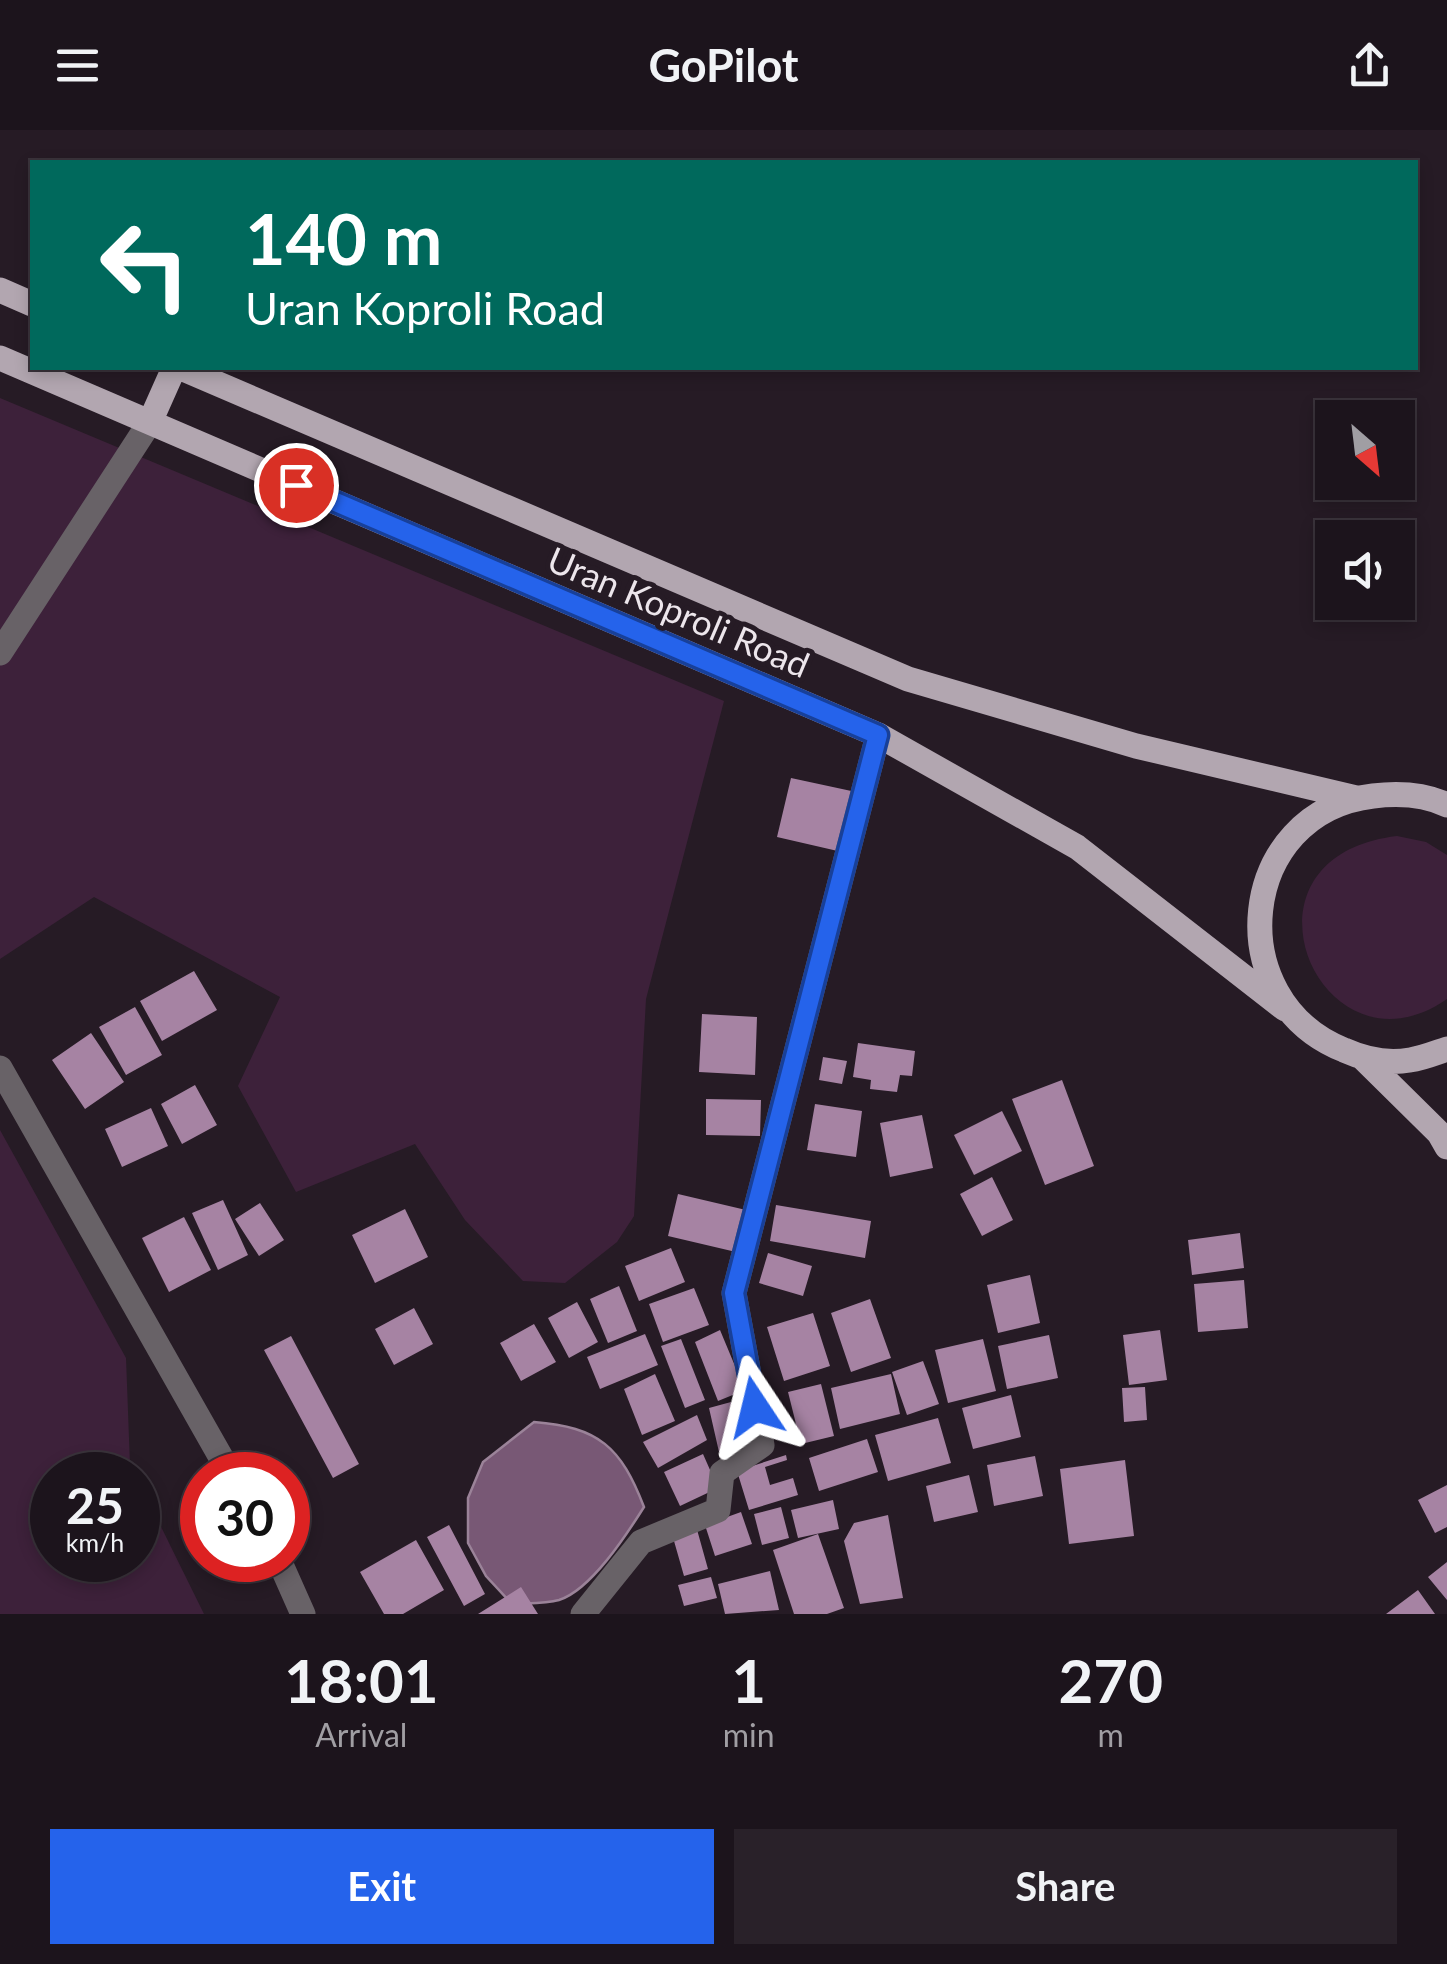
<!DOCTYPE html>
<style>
:root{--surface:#1c141c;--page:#292129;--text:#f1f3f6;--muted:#a09ea3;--line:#3a333b;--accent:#2563eb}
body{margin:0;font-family:Lato,sans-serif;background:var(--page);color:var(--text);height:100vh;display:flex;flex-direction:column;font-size:38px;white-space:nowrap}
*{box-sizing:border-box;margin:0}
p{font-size:32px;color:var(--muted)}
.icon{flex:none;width:55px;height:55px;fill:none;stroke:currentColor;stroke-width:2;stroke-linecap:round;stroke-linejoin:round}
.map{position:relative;height:1484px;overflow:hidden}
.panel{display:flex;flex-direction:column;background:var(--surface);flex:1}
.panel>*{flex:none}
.banner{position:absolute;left:30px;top:30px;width:1388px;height:210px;border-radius:0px;box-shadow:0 5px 15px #0003,0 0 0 2px var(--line);background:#00695c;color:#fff;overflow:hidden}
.needle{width:65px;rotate:152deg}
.buttons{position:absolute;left:1315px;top:270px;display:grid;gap:20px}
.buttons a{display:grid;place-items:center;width:100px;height:100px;border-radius:0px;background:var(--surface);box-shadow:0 5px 15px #0003,0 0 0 2px var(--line);font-size:50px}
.speed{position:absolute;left:30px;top:1322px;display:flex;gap:20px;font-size:50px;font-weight:700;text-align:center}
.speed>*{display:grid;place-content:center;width:130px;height:130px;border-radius:50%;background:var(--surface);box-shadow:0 5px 15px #0003,0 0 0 2px var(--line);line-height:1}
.speed small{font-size:25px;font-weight:400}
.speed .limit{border:15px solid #d22;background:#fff;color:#111}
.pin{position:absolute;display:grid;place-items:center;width:85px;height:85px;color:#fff;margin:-42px;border:5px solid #fff;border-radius:50%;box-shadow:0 2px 10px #0007}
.me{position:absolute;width:110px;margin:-55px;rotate:350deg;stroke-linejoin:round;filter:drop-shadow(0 0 8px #0008)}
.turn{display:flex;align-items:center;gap:35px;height:210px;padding:0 50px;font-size:45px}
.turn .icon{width:130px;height:130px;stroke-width:2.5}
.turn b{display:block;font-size:70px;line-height:85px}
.eta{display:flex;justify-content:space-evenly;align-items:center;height:170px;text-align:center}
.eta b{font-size:60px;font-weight:700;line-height:70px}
.cta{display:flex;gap:20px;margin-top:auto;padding:20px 50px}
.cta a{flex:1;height:115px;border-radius:0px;background:var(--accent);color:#fff;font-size:40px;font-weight:700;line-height:115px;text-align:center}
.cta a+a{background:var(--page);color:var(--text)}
header{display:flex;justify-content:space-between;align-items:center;height:130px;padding:0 50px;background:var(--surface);font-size:45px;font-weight:700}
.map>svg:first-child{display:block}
</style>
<header><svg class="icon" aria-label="menu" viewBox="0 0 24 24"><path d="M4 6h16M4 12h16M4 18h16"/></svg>GoPilot<svg class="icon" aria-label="share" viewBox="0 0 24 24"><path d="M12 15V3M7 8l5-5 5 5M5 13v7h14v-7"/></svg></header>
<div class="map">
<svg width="1447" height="1484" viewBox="0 0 1447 1484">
<rect width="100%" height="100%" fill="#261b25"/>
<path fill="#3d213a" d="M0,268L724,571L646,869L634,1086L617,1112L565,1153L523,1151L465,1090L415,1014L296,1062L238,956L280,867L94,767L0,829Z
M1397,706L1426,712L1447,725V869C1321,957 1221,727 1397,706Z
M0,1000L126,1228L130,1335L135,1345H52V1430H138V1350L204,1484H0Z"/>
<path fill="#785875" stroke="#9b8399" stroke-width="2.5" d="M534,1292C599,1297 621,1317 644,1377C627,1404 591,1460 559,1470C545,1474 527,1473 512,1474L486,1446L468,1413V1368L483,1332Z"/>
<path fill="#a683a3" d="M791,648L856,662L842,722L777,707Z
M194,841L217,880L162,911L140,871Z
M135,877L162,925L126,945L99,897Z
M702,884L757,887L755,945L699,942Z
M91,903L124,952L85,979L52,930Z
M858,913L915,921L912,946L900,945L897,962L870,959L871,950L853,947Z
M823,927L847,931L842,954L819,950Z
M1062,950L1094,1036L1045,1055L1012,969Z
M195,955L217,995L182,1014L161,974Z
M706,969L761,970L760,1006L706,1005Z
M815,974L862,981L856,1027L807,1020Z
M151,978L168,1016L122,1037L105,999Z
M1002,981L1022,1021L974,1045L954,1005Z
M922,985L933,1038L890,1047L880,993Z
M992,1047L1013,1090L982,1106L960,1064Z
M678,1064L746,1080L736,1122L668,1106Z
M223,1070L248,1125L218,1140L192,1083Z
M260,1073L284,1110L259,1126L235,1089Z
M776,1075L871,1091L865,1128L770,1111Z
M405,1079L428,1127L375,1153L352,1105Z
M184,1087L211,1140L169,1162L142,1108Z
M1240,1103L1244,1138L1192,1145L1188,1110Z
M671,1118L685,1152L639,1171L625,1136Z
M768,1123L812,1136L803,1166L759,1153Z
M1030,1145L1040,1193L998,1203L987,1155Z
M1244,1150L1248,1198L1198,1202L1194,1154Z
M619,1156L637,1201L608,1213L590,1169Z
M694,1158L709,1195L663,1212L649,1174Z
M870,1169L891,1228L851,1242L831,1183Z
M577,1172L598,1212L569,1228L548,1188Z
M414,1178L433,1214L394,1235L375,1199Z
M813,1183L830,1236L784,1251L767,1197Z
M534,1194L556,1232L521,1251L500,1213Z
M720,1200L745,1260L718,1271L695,1212Z
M1160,1200L1167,1250L1129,1255L1123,1205Z
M645,1204L658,1235L600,1259L587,1227Z
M1049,1205L1058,1248L1007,1259L998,1216Z
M291,1206L359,1334L333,1348L264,1220Z
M681,1209L705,1270L685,1278L661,1216Z
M983,1209L996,1261L948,1273L935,1220Z
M923,1231L939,1274L907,1285L892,1242Z
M655,1244L675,1291L642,1305L624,1259Z
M891,1244L900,1284L840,1299L831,1258Z
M821,1254L834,1306L801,1314L788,1262Z
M1145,1257L1147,1290L1124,1292L1122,1258Z
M1011,1265L1021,1307L973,1319L962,1278Z
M731,1272L742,1316L719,1322L709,1278Z
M697,1285L707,1310L658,1338L643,1312Z
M938,1288L951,1333L888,1351L875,1305Z
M867,1309L878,1342L819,1361L809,1328Z
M703,1324L718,1358L680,1376L664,1342Z
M786,1325L787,1330L765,1337L770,1355L793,1348L798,1365L749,1380L737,1341Z
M1035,1326L1043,1366L994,1376L987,1335Z
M1125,1330L1134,1406L1069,1414L1060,1339Z
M969,1345L978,1382L934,1392L926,1356Z
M1447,1355V1397L1435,1403L1418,1370Z
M833,1370L839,1399L798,1408L791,1380Z
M781,1377L789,1408L762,1415L754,1384Z
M741,1382L752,1414L715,1426L705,1395Z
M888,1385L903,1468L860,1474L844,1411L854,1393Z
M449,1395L485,1464L464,1476L427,1407Z
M696,1396L708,1439L684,1446L672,1404Z
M818,1404L844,1478L827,1484H794L773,1420Z
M416,1410L444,1460L403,1484H384L360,1442Z
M1447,1432V1470L1428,1447Z
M770,1441L779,1480L725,1484L718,1454Z
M711,1447L717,1468L684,1476L678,1455Z
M521,1457L538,1484H478Z
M1418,1460L1435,1484H1386Z"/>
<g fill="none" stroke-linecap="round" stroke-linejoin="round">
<path stroke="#686267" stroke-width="25" d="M0,523L150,292
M0,938L231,1345
M279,1430L303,1484
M583,1484L641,1412L718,1380L722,1343L762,1315L734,1163L878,605"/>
<path stroke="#b2a6b0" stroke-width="25" d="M0,160L32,174
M0,228L878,605L1077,717L1285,879
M181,238L908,549L1136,616L1356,668
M150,292L174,238
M1447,675C1424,664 1398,663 1373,666C1237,682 1219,870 1344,920C1364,929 1388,934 1410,930C1423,928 1435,923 1447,919
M1363,928L1439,1003L1447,1017"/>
</g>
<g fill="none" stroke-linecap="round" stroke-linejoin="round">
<defs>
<path id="route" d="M296,355L878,605L734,1163L755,1277"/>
</defs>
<use href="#route" stroke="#184099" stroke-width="25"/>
<use href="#route" stroke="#2563eb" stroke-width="18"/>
</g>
<g text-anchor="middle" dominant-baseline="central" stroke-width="10" stroke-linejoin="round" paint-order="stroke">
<g font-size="35" fill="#ede6ec" stroke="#261b25">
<text transform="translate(679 481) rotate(23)">Uran Koproli Road</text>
</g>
</g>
</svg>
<div class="buttons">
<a><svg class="needle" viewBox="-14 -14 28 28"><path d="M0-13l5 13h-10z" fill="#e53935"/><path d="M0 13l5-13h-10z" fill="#a09ea3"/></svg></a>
<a><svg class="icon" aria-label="sound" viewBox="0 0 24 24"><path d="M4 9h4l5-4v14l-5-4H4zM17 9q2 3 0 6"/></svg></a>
</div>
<div class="speed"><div>25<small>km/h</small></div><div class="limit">30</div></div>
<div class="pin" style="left:296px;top:355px;background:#d93025"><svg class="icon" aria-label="arrive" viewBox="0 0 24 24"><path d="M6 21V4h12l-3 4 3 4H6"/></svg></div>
<svg class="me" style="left:755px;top:1277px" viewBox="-20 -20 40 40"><path d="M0-17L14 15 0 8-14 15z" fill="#2563eb" stroke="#fff" stroke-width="4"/></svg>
<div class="banner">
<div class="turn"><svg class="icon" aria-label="left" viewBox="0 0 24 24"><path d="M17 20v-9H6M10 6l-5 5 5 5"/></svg><div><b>140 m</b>Uran Koproli Road</div></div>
</div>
</div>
<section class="panel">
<div class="eta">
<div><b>18:01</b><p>Arrival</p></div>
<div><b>1</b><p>min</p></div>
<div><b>270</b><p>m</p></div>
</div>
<div class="cta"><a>Exit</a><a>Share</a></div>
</section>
